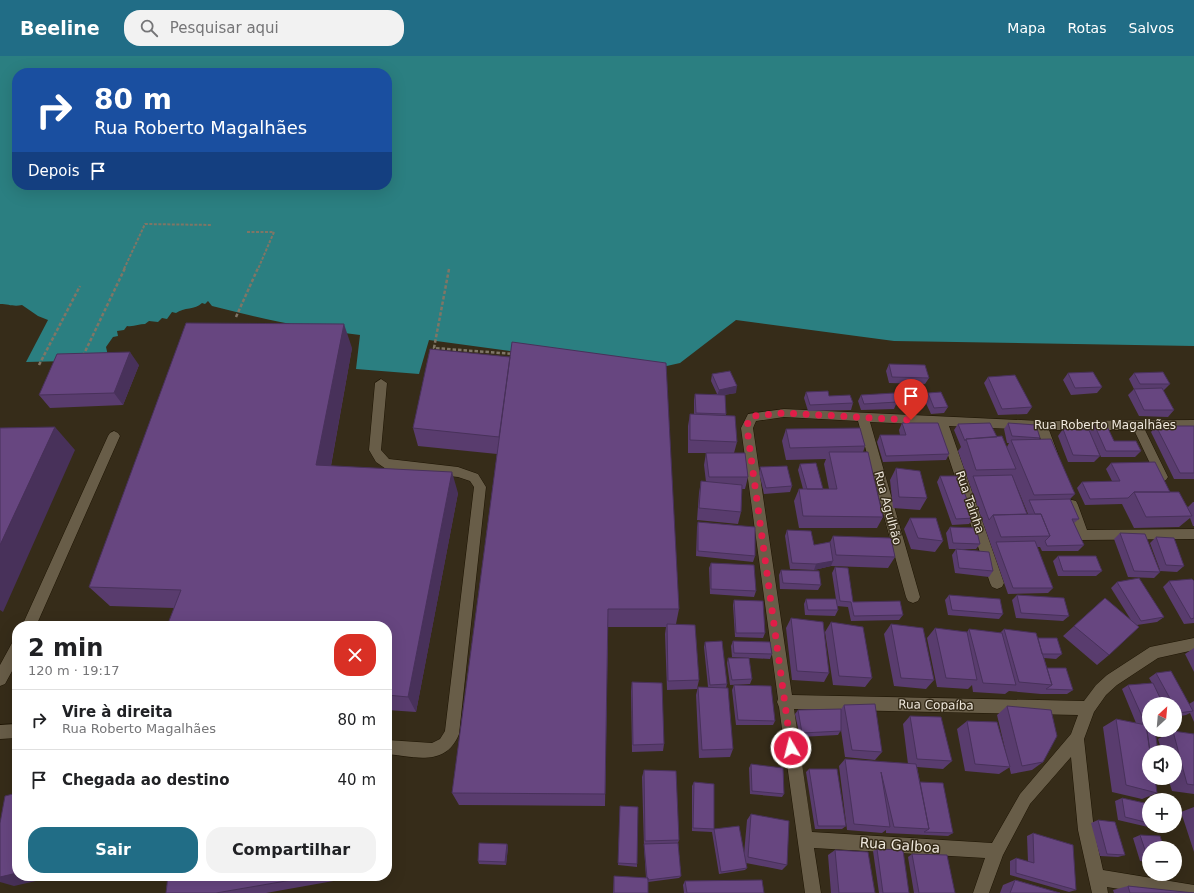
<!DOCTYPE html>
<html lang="pt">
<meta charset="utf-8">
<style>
:root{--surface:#fff;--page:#f2f2f2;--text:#202124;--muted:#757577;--line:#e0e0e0;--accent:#216d86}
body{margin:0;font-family:"DejaVu Sans",sans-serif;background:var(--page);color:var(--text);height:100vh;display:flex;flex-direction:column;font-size:15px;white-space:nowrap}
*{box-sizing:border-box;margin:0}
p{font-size:13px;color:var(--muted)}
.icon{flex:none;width:22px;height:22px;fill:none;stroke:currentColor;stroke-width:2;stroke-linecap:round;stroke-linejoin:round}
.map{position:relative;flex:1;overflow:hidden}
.side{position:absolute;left:12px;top:565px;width:380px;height:260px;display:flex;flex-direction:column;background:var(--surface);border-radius:16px;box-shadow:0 4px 16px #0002}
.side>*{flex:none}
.top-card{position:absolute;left:12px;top:12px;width:380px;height:122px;border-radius:16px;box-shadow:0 4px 16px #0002;background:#1a4fa0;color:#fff;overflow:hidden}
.needle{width:26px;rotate:26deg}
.fabs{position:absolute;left:1142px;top:641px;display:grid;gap:8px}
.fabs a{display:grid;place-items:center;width:40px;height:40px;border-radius:50%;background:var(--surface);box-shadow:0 4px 16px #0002;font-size:20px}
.pin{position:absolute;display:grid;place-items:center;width:34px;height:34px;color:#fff;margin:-41px -17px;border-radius:50% 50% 50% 0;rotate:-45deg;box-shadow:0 0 4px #0007}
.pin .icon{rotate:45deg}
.me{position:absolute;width:44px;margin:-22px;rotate:352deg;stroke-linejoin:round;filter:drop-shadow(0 0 3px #0008)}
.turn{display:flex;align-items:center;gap:14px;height:84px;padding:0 16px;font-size:18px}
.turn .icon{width:52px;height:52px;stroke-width:2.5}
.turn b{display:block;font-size:28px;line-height:34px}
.then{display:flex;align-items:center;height:38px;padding:0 16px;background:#0003;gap:8px;font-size:15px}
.round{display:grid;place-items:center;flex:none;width:42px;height:42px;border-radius:16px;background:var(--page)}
.summary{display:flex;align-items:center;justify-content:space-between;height:68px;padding:0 16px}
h1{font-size:24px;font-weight:700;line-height:30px}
.action{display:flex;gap:8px;margin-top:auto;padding:8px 16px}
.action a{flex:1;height:46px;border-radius:16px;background:var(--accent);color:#fff;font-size:16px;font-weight:700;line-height:46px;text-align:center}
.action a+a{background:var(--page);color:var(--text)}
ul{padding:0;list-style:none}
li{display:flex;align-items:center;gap:12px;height:60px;padding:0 16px;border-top:1px solid var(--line)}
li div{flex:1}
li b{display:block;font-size:15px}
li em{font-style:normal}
header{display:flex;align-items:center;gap:24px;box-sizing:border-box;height:56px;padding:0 20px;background:var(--accent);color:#fff}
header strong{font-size:19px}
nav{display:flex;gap:22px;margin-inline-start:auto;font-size:14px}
.search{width:280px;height:36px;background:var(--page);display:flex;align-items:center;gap:10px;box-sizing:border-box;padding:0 14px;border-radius:16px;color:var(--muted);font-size:15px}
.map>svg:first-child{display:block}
</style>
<header>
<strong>Beeline</strong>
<div class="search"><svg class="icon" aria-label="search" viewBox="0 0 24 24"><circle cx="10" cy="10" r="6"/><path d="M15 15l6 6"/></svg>Pesquisar aqui</div>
<nav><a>Mapa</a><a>Rotas</a><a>Salvos</a></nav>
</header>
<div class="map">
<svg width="1194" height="837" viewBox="0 0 1194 837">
<rect width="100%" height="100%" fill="#362c19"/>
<path fill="#2b7f81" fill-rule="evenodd" d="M0,0H1194V290L894,285L736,264L680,307L649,314L429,284L419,318L356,313L360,279C309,273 262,263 212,250L208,245L205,248L202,247C195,254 184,251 176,257L172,256L167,263L162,262L158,266L149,265L145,268C139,268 134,271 127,270L124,274L117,275L118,280L113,281L106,291L109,304L26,306L48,264L38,260L22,249C13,251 9,248 0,248ZM17,17H387V129H17Z"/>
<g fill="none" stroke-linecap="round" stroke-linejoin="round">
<defs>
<path id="minor" d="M381,323L387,327L381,394L389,403L458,411L478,418L486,431L459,678C446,711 415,701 387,698V684L432,687L440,683L445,675L474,431L470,425L458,421L386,413L376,406L369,394L375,327Z
M784,353L1041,365L1194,364V374H1145L1168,421L1166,424L1162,426L1158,424L1134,374H1049L1058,398L1056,401H1048L1037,374L949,370L1004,527L1002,531L997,533L992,531L990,527L938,369L870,366L920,541L918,545L913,547L908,545L906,541L858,365L784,361L756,365L753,372L792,639L1084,645L1096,629L1107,619L1150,591L1194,582V594L1158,602L1117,629L1106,639L1094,656L1084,683L1094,774L1103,814L1194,829V837H1144L1107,831L1108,837H1092L1078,774L1071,701L1030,748L1003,799L989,837H973L985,802L814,792L821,837H805L779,651L777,646L778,643L741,372L748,358ZM794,653L1078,659L1071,678L1020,738L992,787L812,776Z
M114,375L118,377L120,380L36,570H22L108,380L110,377Z
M1072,444L1076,445L1078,449L1087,474L1194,473V483L1082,484L1078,483L1076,479L1066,449L1068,445Z
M17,585V606L5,628L0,630V609L12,587Z
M17,668V682L0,683V669Z"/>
</defs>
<use href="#minor" stroke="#1d1403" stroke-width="1"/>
<path stroke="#7f7666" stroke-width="2" stroke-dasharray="3 1.5" stroke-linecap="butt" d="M247,176H274L258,213
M124,213L145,168L212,169"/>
<path stroke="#7f7666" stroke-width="2.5" stroke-dasharray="3.5 2" stroke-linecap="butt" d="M449,213L434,292L514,298
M236,261L258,212
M83,300L125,212
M39,309L80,230"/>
<use href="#minor" fill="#685d48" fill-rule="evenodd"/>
</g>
<path fill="#593c6e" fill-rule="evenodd" d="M352,292L331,410L458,437L416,656L387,654V570L174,552L110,550L89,531Z
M430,293L679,553L676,568L699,624L697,633L667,634L665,578L666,571H608L605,750L459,749L452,737L497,398L418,390L413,372Z
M889,308L929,322L925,328L889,327L886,315Z
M139,309L123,349L50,352L39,339Z
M1068,317L1102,331L1097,337L1071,339L1063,324Z
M1134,317L1170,328L1164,334H1163L1174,354L1168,361L1139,360L1128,339L1134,333L1129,323Z
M712,318L736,337L724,339L726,359L737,386L734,397L748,421L745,433H742L741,456L738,468L697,464L699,437L701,425L706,426L704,409L706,397H707H688V370L690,358H694V344L695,338H717L711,325Z
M988,321L1032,351L1027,358L998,359L984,327Z
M806,336L829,340L853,347L851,354L808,355L804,342Z
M928,337L948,351L944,357L931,358L924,343Z
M861,339L897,346L894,353L861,354L858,345Z
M902,367L949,398L946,404L883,406L877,386L880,379H900L899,374Z
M1008,367L1040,382L1039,383L1075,438L1070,443L1079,463L1074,467L1084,489L1078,495H1042L1040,491H1037L1053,532L1048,537L1008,538L958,395L961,391L954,374L958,368L997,381L1007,391L1009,387H1007L1004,373ZM1012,419L1028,458H1027Z
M1094,368L1114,385L1141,395L1135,401H1101L1094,385L1100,400L1094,406H1068L1058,380L1063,373L1089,374Z
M1156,370H1194V423H1174L1151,376Z
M786,373L865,390L863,396L883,461L877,472H799L794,445L799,433H803L798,414L800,408L823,433H829L824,408L826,403L786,404L782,385Z
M1111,407L1170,436L1188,451L1193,446H1194V470H1193L1190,462L1179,471L1134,472L1122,448L1085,449L1077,432L1082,426L1112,425L1106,413Z
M760,411L792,430L790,436L764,438L759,417Z
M896,412L927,442L920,454L893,452L890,424Z
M940,420L974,462L969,468L952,469L937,426Z
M910,462L943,485L935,496L911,493L904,473Z
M698,466L755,500L753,506L696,500L697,471Z
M950,471L980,488L976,493H949L946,477Z
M787,474L814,489L830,486L833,480L895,501L888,512L831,510L814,514L790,513L785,480Z
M1120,477L1160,514L1150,487L1156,481L1184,510L1177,516L1160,515V516L1154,522L1128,521L1114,483Z
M956,493L993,515L989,521L955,517L952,499Z
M1058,500L1102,515L1096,520H1058L1053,505Z
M711,507L756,535L754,541L710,538L709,512Z
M835,511L853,546L903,559L899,564L851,565L848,551L837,550L832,517Z
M781,514L821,529L818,534L780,533L779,519Z
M1169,525H1194V567L1184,568L1163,531Z
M1117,526L1164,561L1157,566L1137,569L1109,599L1097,609L1063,580L1105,542L1131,564L1111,532Z
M949,539L1003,558L999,563L948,559L945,544Z
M1017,539L1069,560L1063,565L1016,562L1012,544Z
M806,543L838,554L835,560L805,559L804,548Z
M734,544L765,577L763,582L735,581L733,549Z
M791,562L829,617L824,626L792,624L786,572Z
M831,566L872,622L865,631L833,629L825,576Z
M891,568L934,624L926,633L894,630L884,578Z
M935,572L967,576L969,573L1000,577L1004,573L1038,582L1062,598L1056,603L1044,602L1047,612L1073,634L1067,638H1041L1009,635L1005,638L973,636L972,629L968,633L937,631L927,582Z
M733,585L772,598L770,603L732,601L731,590Z
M705,586L727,628L726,632L733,693L730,701L699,702L696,639L698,631H708L704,591Z
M1194,592V616L1185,598Z
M728,602L752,623L750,628L730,629L727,607Z
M1156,617L1189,648L1194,645V666L1190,657L1186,659L1175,661V648H1163L1160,641L1149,648V670H1146L1149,696L1157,737L1142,743L1112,736L1103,671L1116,663L1136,667L1122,633L1128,629L1152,627L1149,622Z
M632,626L664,688L663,695L632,696L631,635Z
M734,629L775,665L773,669H736L732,634Z
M844,649L882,696L875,704L845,701L841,674L838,679L800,681L795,658L798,654L841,653Z
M1007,650L1043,706L1032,714L1011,718L997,659Z
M910,660L952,705L943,713L917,711L920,726L953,777L948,780L886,777V774L882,777L847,774L839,710L845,703L908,708L903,668Z
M967,665L1010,711L999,718L965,715L957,673Z
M1173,675L1194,678V738L1172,735L1168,722H1175V696H1162L1158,683Z
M751,708L784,738L782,741L750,738L749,712Z
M809,713L846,770L842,773H815L806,716Z
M644,714L679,784L678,787L681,820L679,822L648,826V837H613L614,820L646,822L644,791L642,721Z
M694,726L714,773L744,798L747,764L751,758L787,809L782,814L746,807L747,812L745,814L719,818L712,776L692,775V730Z
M1122,742L1149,748V770H1151L1148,771L1118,764L1115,745Z
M620,750L637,808V811L618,809Z
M1194,751V796L1181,756Z
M1098,764L1125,799L1118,801L1100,800L1091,767Z
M1033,777L1076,834L1069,836L1010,819V805L1016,802L1028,806L1027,780Z
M1140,779L1149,792V806L1140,805L1133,782Z
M507,788L508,791L506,809L479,808L478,805Z
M877,793L909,837H879L873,795Z
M835,794L875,837H831L828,799Z
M912,798L955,837H914L908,801Z
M168,820H339V824L266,837H166Z
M1015,824L1060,837H1000L1003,829Z
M685,825L764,837H684L683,829Z
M1128,830L1194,837H1114L1113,834Z"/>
<path fill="#48315a" d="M344,268L352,292L327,431L316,409Z
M130,296L139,309L123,349L114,337Z
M737,330L736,337L717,340L719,334Z
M55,371L75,394L3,556L0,554V489Z
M452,416L458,437L416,656L408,641Z
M833,505L831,510L814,514L816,508Z
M507,788L508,791L506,809L505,806Z
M17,817V820H58L14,830L0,826V821Z
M332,820H339V824Z"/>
<path fill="#674680" stroke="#48315a" d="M186,267L344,268L316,409L452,416L408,641L387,639V570H167L181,534L89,531Z
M512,286L666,307L679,553H608L605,738L452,737Z
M430,293L510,301L499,381L413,372Z
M130,296L114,337L39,339L57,298Z
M889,308L925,309L929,322L892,321Z
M730,315L737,330L719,334L712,318Z
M1093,316L1102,331L1075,332L1068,317Z
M1163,316L1170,328H1140L1134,317Z
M1015,319L1032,351L1002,353L988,321Z
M1162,332L1174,354H1144L1134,333Z
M828,335L829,340L850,339L853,347L810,349L806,336Z
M941,336L948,351L934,352L928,337Z
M894,337L897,346L864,348L861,339Z
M695,338L725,339L726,358L696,357Z
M690,358L735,360L737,386L690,384Z
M902,367H938L949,398L886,400L880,379H906Z
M990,367L997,381L966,383L965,385L958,368Z
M1008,367L1036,369L1040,382L1012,380Z
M1094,368H1106L1114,385H1136L1141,395H1106Z
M1156,370H1194V417H1180Z
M55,371L0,489V372Z
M860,372L865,390L790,392L786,373Z
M1063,373L1089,374L1100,400L1073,399Z
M1002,380L1016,413L976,414L966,383Z
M1051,383L1075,438L1034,439L1011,384Z
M829,396H868L883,461L803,460L799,433H837Z
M706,397H745L748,421H709Z
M1155,406L1170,436H1134L1128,442L1090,443L1082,426L1120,425L1111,407Z
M816,407L823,433H807L800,408Z
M787,410L792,430L766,432L760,411Z
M896,412L920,415L927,442L899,441Z
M1012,419L1027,458L993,459L989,464L973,420Z
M940,420H958L974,462L956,463Z
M701,425L742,429L741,456L699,452Z
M1134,436H1179L1192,460L1146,461Z
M1070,443L1079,463H1072L1084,489L1047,490L1045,485L1050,480L1041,458H1035L1029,444Z
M1041,458L1050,480L1001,481L993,459Z
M910,462H936L943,485L918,482Z
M698,466L755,471V500L698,495Z
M950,471L976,472L980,488L953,487Z
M787,474L811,475L814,489L830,486L833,505L816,508L792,507Z
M1120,477L1145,478L1160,516L1134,515Z
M833,480L891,482L895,501L836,499Z
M1156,481L1174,482L1184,510L1166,509Z
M1035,485L1053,532H1013L996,486Z
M956,493L989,496L993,515L959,512Z
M1058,500H1096L1102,515H1063Z
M711,507L754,509L756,535L711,533Z
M835,511L848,512L853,546L900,545L903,559L854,560L851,546L840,545Z
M781,514L819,515L821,529L783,527Z
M1139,522L1164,561L1141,565L1117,526Z
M1192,523L1194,525V562L1191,563L1169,525Z
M949,539L1000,543L1003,558L952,554Z
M1017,539L1064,542L1069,560L1021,557Z
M1105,542L1139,571L1109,599L1074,570Z
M806,543H836L838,554H808Z
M734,544L763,545L765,577H736Z
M791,562L823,566L829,617L797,615Z
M831,566L863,571L872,622L839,620Z
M667,568L695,569L699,624L668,625Z
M891,568L923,572L934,624L901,622Z
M935,572L967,576L977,624L946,622Z
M969,573L1002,577L1016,629L983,627Z
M1004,573L1036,577L1052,629L1019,626Z
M1038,582H1057L1062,598H1042Z
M722,585L727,628L710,629L705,586Z
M733,585L770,586L772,598L734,597Z
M728,602H749L752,623L732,624Z
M1047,612H1066L1073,634L1046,633L1052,629Z
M1171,615L1193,655L1178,657L1175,652V648H1173L1156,617Z
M632,626L662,627L664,688L633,689Z
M1153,627L1163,648H1149V666L1145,667L1128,629Z
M734,629L771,630L775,665L738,664Z
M698,631L728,632L733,693L702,694Z
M875,648L882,696L852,694L844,649Z
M1007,650L1051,654L1057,680L1043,706L1022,710Z
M841,653V675L802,677L798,654Z
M910,660L941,661L952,705L917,703Z
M1116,663L1146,669L1150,696H1149V722H1155L1157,737L1126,729Z
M967,665L997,666L1010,711L975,708Z
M1147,674H1155L1158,696H1150Z
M1173,675L1194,678V729L1187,728Z
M845,703L916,708L929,773L894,771L881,716L890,771L854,768Z
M751,708L783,712L784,738L752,735Z
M809,713H837L846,770H818Z
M644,714L676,715L679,784L645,785Z
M694,726L714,728V773L739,770L747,812L721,816L714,773L693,772Z
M920,726L943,727L953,777L924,776L929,773Z
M17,737V817L0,821V767L5,740Z
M1122,742L1149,748V767L1125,761Z
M620,750L638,751L637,808L618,807Z
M751,758L789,765L787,809L748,801Z
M1098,764L1115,766L1125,799L1107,798Z
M1033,777L1073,789L1076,834L1016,817V802L1034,807Z
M1140,779L1160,780L1164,792H1149V803H1148Z
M479,787L507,788L505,806L478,805Z
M678,787L681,820L648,824V822H647L644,788Z
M877,793L903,794L909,837H883Z
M835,794L868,796L875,837H839Z
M912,798L947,799L955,837H919Z
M168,820H315L216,837H166Z
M614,820L648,822V837H614Z
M762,824L764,837H687L685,825Z
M1015,824L1060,837H1010Z
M1128,830L1194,837H1130Z"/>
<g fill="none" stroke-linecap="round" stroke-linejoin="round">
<path stroke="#e11d48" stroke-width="7" stroke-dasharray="0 12.6" d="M791,692L747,372L748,366L752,360L784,357L911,364"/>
</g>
<g text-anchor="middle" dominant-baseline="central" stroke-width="3" stroke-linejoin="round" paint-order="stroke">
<g font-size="12" fill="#efe8dd" stroke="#362c19">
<text x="1105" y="369">Rua Roberto Magalhães</text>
<text transform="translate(970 446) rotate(71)">Rua Tainha</text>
<text transform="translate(888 452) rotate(75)">Rua Agulhão</text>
<text transform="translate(936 649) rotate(1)">Rua Copaíba</text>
</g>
<g font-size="14" fill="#efe8dd" stroke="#362c19">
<text transform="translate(900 789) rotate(4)">Rua Galboa</text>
</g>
</g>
</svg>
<div class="fabs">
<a><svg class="needle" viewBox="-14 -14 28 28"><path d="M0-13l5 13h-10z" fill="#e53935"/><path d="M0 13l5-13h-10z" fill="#757577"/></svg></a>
<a><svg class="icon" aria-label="sound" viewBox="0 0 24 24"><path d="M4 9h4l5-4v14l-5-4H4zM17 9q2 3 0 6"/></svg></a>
<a>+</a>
<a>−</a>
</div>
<div class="pin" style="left:911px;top:364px;background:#d93025"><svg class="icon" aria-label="arrive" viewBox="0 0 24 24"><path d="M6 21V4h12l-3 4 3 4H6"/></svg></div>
<svg class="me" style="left:791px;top:692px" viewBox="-20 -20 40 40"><circle r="17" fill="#e11d48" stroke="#fff" stroke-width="3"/><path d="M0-11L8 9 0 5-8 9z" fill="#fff"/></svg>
<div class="top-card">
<div class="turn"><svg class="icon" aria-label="right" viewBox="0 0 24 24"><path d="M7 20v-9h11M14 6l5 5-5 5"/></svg><div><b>80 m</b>Rua Roberto Magalhães</div></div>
<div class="then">Depois<svg class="icon" aria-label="arrive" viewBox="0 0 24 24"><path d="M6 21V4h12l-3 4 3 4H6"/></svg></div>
</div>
<section class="side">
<div class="summary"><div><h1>2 min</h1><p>120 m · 19:17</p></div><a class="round" style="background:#d93025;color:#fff"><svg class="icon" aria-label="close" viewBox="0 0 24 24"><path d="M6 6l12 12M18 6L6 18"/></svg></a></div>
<ul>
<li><svg class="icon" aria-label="right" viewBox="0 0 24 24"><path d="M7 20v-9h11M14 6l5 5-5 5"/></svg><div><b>Vire à direita</b><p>Rua Roberto Magalhães</p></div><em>80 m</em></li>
<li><svg class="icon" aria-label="arrive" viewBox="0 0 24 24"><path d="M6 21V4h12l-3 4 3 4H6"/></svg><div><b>Chegada ao destino</b></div><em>40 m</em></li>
</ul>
<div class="action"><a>Sair</a><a>Compartilhar</a></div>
</section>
</div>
